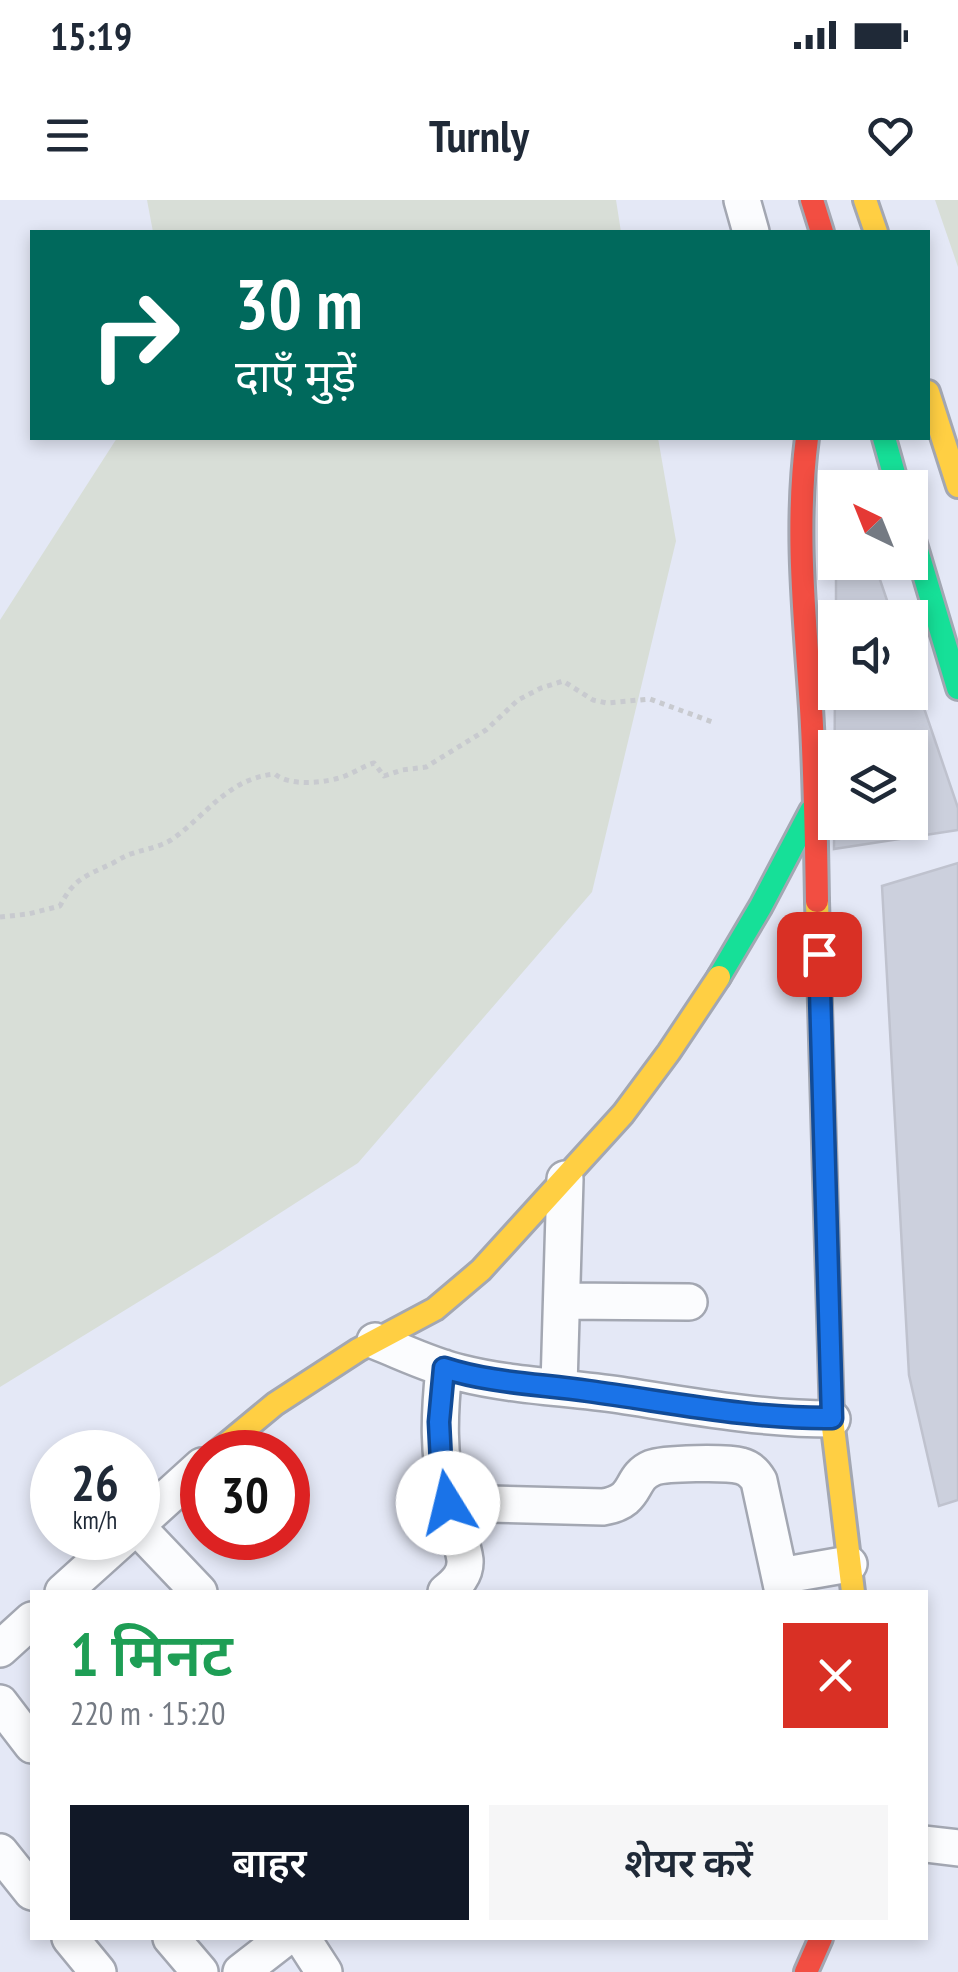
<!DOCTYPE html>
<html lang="hi">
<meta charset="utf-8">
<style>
:root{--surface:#fff;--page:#f6f6f7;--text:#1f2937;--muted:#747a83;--accent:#111827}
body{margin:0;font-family:"PT Sans Narrow","Noto Sans Devanagari",sans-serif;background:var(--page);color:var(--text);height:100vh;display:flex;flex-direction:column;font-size:38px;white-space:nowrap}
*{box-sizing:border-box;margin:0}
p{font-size:32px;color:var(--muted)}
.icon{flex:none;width:55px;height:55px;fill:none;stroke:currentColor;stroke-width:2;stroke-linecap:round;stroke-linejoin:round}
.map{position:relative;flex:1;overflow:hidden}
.panel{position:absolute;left:30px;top:1390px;width:898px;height:350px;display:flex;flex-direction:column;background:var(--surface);border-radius:0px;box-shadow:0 5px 15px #0003}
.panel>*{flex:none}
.banner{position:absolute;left:30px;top:30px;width:900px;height:210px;border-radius:0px;box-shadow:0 5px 15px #0003;background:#00695c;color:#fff;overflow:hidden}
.needle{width:65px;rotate:317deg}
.fabs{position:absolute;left:818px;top:270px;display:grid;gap:20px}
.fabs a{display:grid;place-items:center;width:110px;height:110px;border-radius:0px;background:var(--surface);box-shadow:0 5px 15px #0003;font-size:50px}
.speed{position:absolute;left:30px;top:1230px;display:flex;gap:20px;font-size:50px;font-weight:700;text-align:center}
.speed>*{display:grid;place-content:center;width:130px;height:130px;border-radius:50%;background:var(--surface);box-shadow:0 5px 15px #0003;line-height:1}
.speed small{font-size:25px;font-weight:400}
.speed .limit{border:15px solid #d22;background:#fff;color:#111}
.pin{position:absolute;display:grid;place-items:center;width:85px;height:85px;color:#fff;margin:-42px;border-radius:20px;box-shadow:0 5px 15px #0006}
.me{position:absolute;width:110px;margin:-55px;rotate:351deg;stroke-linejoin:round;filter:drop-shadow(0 0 8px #0008)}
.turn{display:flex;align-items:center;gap:35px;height:210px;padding:0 40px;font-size:45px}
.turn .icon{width:130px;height:130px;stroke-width:2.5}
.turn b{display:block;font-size:70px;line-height:85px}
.round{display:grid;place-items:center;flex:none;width:105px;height:105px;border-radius:0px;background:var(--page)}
.headline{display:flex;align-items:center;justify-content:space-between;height:170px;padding:0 40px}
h1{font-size:60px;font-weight:600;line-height:75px;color:#1e9e55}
.action{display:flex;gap:20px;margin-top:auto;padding:20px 40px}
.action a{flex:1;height:115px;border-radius:0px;background:var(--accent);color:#fff;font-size:40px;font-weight:600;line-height:115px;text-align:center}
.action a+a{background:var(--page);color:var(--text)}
.status{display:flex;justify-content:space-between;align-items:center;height:70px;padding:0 50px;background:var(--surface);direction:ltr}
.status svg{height:28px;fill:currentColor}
header{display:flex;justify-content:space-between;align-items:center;height:130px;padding:0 40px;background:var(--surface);font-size:45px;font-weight:600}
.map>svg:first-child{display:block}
</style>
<div class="status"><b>15:19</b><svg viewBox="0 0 49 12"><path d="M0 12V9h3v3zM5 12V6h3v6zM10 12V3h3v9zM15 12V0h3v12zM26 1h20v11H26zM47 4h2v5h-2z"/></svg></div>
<header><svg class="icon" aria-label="menu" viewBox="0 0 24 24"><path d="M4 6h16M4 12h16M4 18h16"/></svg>Turnly<svg class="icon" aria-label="heart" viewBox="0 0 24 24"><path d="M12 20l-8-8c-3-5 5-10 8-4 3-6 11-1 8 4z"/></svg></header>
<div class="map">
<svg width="958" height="1772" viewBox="0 0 958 1772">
<rect width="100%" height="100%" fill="#e4e8f6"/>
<path fill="#d8ded7" d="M147,0H616L621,32H153Z
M935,0H958V67Z
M117,238H658L676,341L592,692L358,963L218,1053L0,1187V420Z"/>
<path fill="#ccd0dd" stroke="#bfc2ce" stroke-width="2.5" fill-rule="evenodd" d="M836,362H874L893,418H836Z
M910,467L958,608V630L834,649L835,483V492H910ZM835,548H910V622H835Z
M958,663V1300L939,1306L909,1175L882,686Z"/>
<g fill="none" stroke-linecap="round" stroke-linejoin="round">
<defs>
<path id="street" d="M742,0L751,32
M562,1101L689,1102
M375,1141C403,1152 431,1166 461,1173C512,1186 567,1187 620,1195C691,1206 760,1219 832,1219
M444,1168C439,1217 438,1251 448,1300C452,1319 463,1342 465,1360C466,1375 456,1384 446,1392
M559,1186L565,979
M449,1303L603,1307C640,1301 628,1278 652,1268C664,1263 727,1262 741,1266C749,1268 755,1274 759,1281L783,1392
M138,1324L202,1266
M138,1328L199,1392
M780,1376L849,1364
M63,1392L123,1338
M0,1449L32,1420
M0,1503L32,1545
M925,1644L958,1648
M0,1652L32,1692
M70,1738L98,1772
M171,1738L200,1772
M302,1738L324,1772
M241,1772L285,1738"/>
<path id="fast" d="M884,238L898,288
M910,327L958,488
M719,777L761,706L811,611"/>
<path id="slow" d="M865,0L876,32
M928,192L958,286
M817,701L832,1219L853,1392
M217,1252L275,1204L358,1150L435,1109L481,1070L623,914L669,852L719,777"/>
<path id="jam" d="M812,0L822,32
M807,238C795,329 805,417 811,508C815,572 816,636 817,701
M806,1772L821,1738"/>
</defs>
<use href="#street" stroke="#a3a7b2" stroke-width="40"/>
<use href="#fast" stroke="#a3a7b2" stroke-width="28"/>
<use href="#slow" stroke="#a3a7b2" stroke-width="28"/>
<use href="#jam" stroke="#a3a7b2" stroke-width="28"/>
<path stroke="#c8cacf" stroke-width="5" stroke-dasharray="5 5" stroke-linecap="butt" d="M0,717L28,714L60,706C74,678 86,676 113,663C120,659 126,655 134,653C146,649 159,647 171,640C206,616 228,578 275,574C290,587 326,583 345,576C355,572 364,566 374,563L384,576L402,570L426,567L486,530L518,500L541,488L563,481L593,500L607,503L650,499L715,523"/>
<use href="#street" stroke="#fbfcfe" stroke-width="35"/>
<use href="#fast" stroke="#16e098" stroke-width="22"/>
<use href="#slow" stroke="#ffcf43" stroke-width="22"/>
<use href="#jam" stroke="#f24e42" stroke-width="22"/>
</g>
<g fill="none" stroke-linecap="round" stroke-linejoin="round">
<defs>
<path id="route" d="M448,1303L441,1262L439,1222L444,1168C490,1183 540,1184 588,1191C670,1202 749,1219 832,1218L819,754"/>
</defs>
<use href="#route" stroke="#114b97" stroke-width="25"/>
<use href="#route" stroke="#1a73e8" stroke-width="18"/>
</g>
</svg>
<div class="fabs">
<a><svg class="needle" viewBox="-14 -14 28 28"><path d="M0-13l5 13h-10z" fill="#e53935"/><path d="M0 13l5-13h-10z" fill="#747a83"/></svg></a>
<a><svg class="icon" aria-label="sound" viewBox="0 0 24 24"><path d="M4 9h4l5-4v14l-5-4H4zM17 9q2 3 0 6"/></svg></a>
<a><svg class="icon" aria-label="layers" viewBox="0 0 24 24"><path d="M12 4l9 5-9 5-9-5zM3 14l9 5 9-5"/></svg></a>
</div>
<div class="speed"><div>26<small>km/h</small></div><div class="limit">30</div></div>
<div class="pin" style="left:819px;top:754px;background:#d93025"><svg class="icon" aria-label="arrive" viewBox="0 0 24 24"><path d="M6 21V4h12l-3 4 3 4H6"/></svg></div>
<svg class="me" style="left:448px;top:1303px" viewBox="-20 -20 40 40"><circle r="19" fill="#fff"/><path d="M0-13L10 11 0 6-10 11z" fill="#1a73e8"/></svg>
<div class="banner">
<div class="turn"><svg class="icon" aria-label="right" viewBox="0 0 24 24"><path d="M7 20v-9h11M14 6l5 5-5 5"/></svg><div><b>30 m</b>दाएँ मुड़ें</div></div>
</div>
<section class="panel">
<div class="headline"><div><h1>1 मिनट</h1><p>220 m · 15:20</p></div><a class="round" style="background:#d93025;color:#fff"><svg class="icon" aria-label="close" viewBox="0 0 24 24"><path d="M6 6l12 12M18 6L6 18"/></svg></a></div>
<div class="action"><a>बाहर</a><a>शेयर करें</a></div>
</section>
</div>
